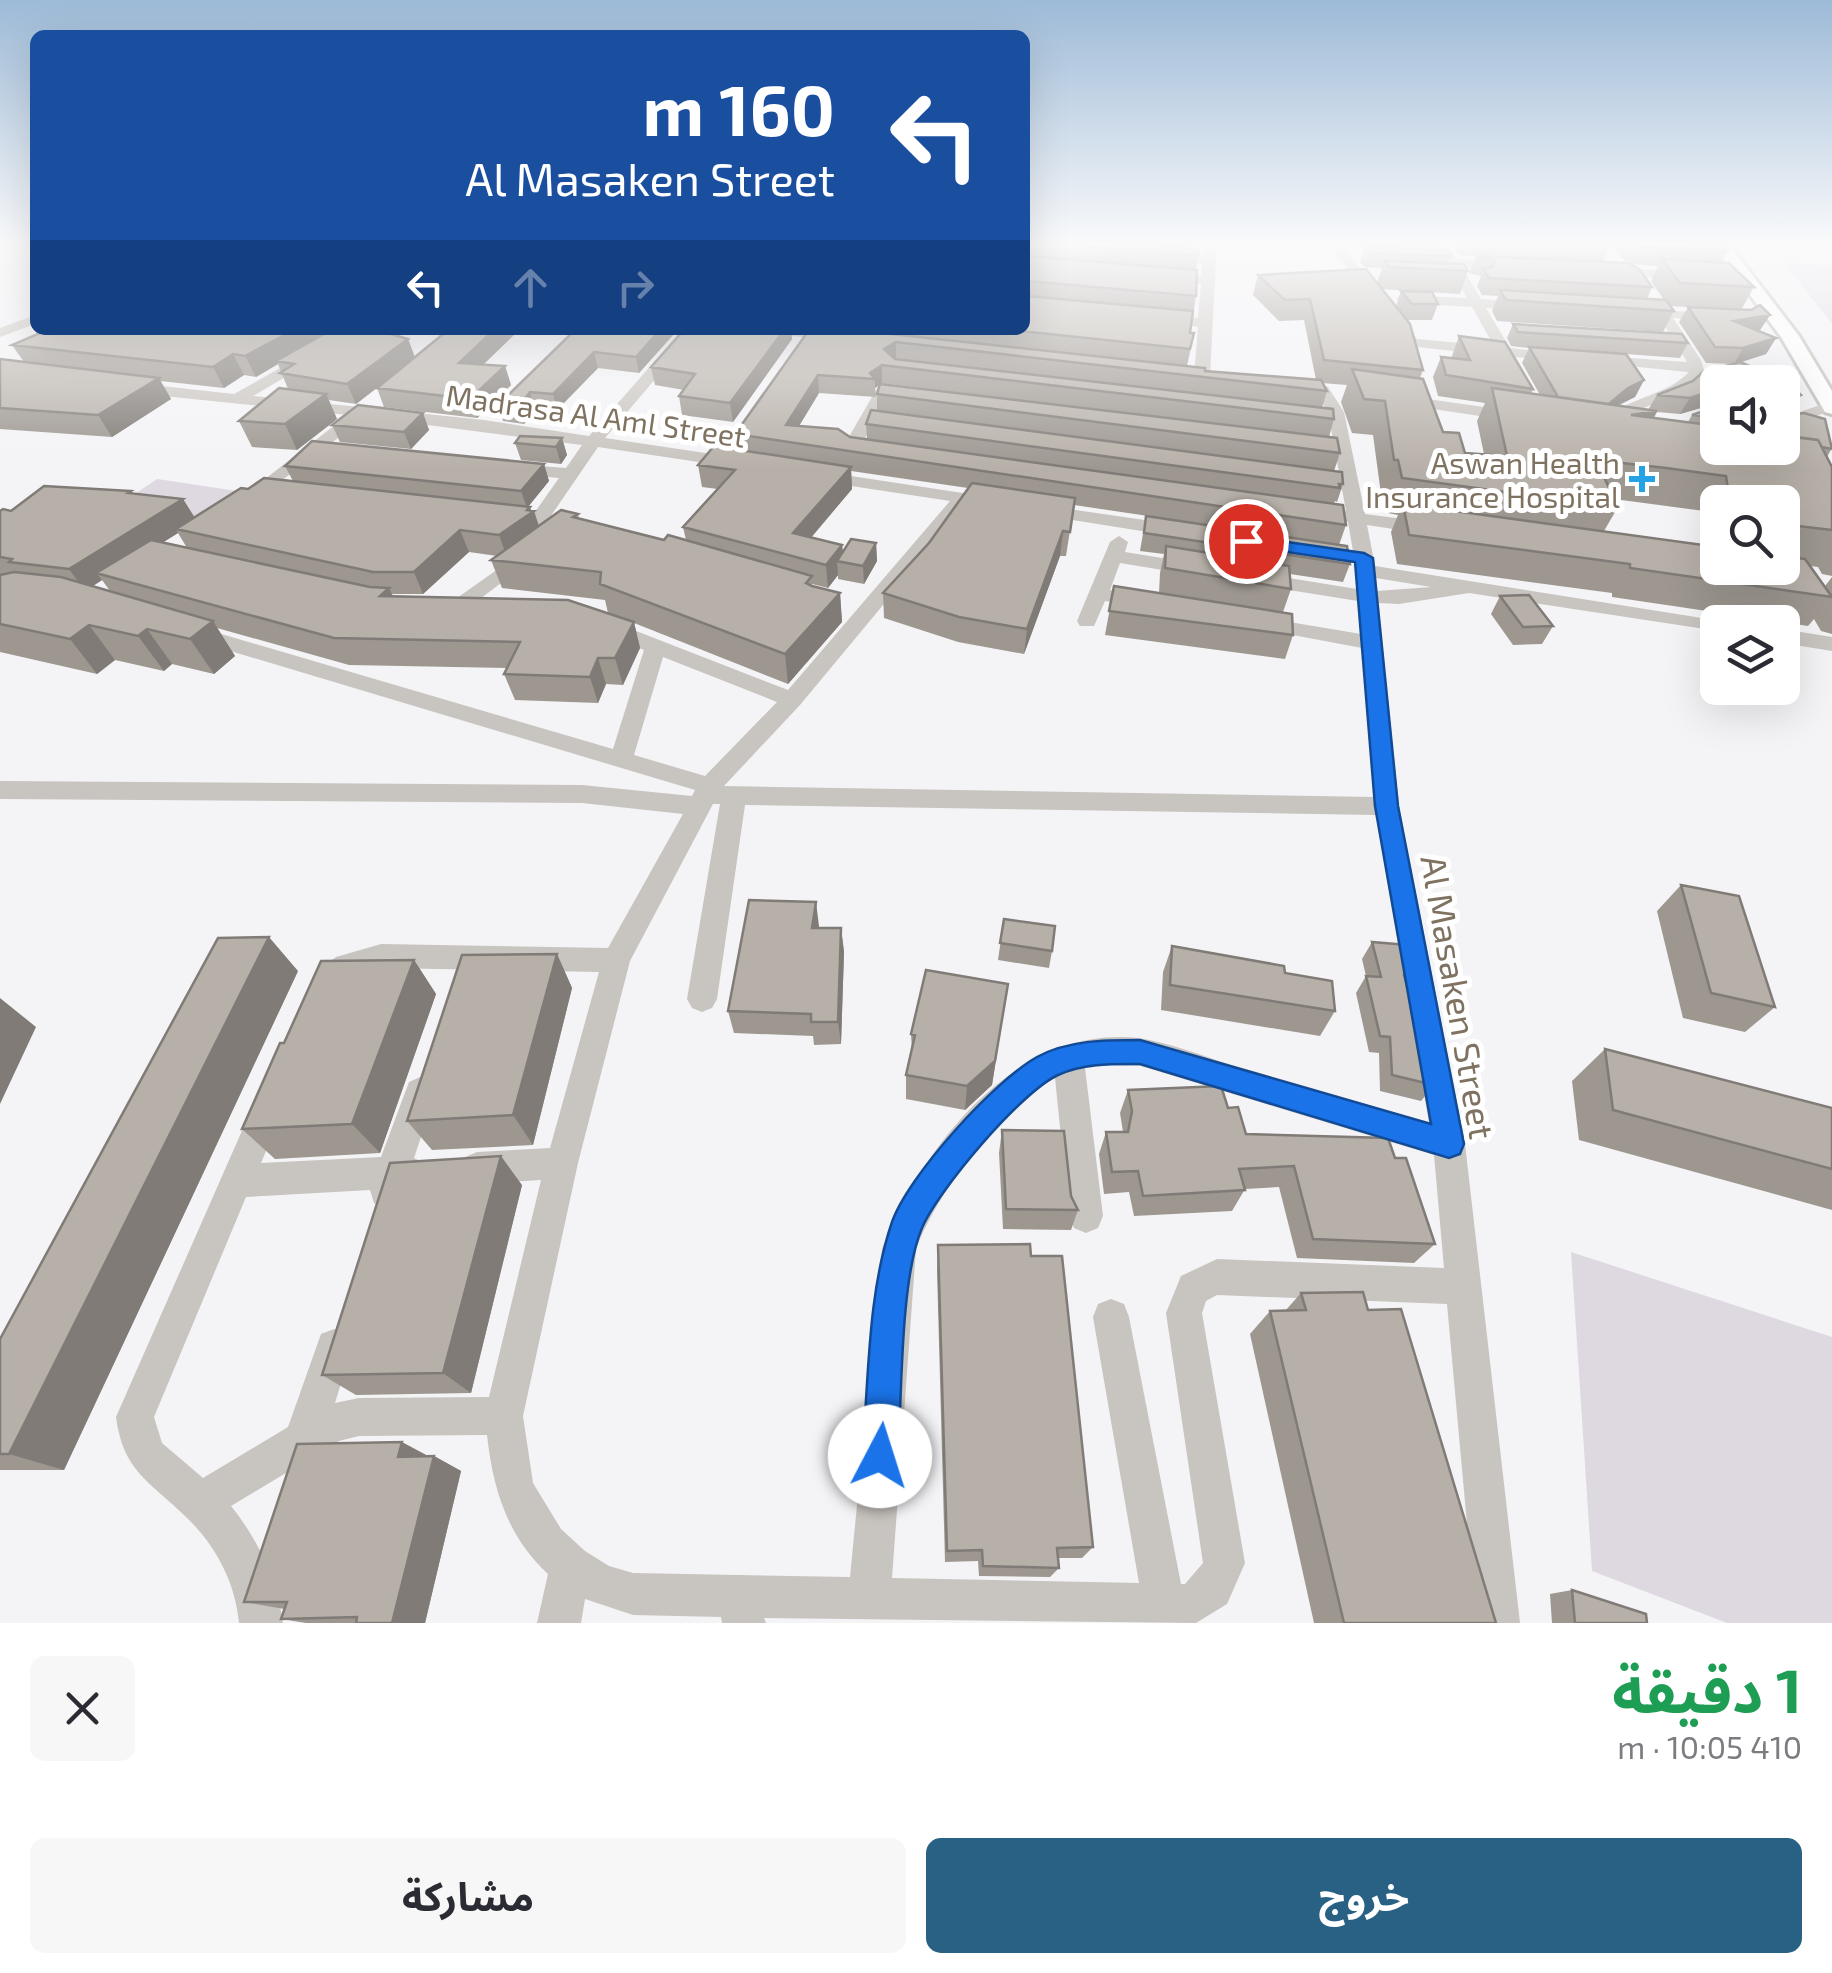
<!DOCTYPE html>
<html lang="ar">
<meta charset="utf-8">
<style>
:root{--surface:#fff;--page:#f7f7f7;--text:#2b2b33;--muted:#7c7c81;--accent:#286184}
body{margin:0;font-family:"Exo 2","Noto Sans Arabic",sans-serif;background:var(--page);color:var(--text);direction:rtl;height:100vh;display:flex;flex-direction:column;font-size:38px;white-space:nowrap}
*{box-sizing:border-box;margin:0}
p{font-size:32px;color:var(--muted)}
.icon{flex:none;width:55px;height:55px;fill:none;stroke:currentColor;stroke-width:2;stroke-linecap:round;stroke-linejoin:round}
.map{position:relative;height:1623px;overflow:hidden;direction:ltr}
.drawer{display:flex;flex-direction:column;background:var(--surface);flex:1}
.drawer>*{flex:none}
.banner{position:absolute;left:30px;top:30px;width:1000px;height:305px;border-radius:15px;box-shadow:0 10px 40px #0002;direction:rtl;background:#1a4fa0;color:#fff;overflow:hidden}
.fabs{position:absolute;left:1700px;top:365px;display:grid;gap:20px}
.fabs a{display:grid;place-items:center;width:100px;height:100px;border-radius:15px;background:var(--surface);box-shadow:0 10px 40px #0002;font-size:50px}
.pin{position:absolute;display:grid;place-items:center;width:85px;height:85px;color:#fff;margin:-42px;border:5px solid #fff;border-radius:50%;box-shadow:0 2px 10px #0007}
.me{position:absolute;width:110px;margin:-55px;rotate:5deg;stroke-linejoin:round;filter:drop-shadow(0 0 8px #0008)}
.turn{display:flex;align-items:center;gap:35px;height:210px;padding:0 30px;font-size:45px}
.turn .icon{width:130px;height:130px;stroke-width:2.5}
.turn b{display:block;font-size:70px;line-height:85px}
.lanes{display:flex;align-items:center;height:95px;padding:0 30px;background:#0003;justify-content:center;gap:50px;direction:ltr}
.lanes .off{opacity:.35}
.round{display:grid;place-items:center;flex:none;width:105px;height:105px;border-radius:15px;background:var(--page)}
.head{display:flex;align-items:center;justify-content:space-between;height:170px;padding:0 30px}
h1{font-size:60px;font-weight:700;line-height:75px;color:#1e9e55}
.cta{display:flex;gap:20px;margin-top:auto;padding:20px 30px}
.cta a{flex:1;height:115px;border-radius:15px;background:var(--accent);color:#fff;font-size:40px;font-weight:700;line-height:115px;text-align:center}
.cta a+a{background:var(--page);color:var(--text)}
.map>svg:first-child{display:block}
</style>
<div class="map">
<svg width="1832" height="1623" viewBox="0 0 1832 1623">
<rect width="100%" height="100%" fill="#f4f4f7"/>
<path fill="#ded8e1" d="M1784,263L1832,265V324Z
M157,479L237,491L197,521L114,508Z
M1571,1252L1832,1337V1623H1727L1592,1571Z"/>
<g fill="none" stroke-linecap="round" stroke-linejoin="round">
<defs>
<path id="major" d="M1711,242H1727L1799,336L1832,391V414L1825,412L1781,337Z"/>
</defs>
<use href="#major" stroke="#bcb8b3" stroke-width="6"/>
<path fill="#c8c4bf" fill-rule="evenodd" d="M1204,242H1216V260L1210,376L1202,381L1194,376L1198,327L1154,319L1161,315L1198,318L1201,284L1157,277L1164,273L1201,276L1202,263L1159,257L1165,253L1203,256Z
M1327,242H1339L1417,339L1494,346L1472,307L1403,303L1396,299L1403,295L1467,298L1435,242H1447L1457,259L1509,263L1510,266L1504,270L1462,267L1481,299L1528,302L1535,306L1528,310L1486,308L1510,348L1557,353L1564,357L1557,361L1515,357L1518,363L1511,367L1499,356L1408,346Z
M1609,267L1688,272L1695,276L1688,280L1604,274V268Z
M1632,309L1717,313L1724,317L1717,321L1673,318L1701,360L1705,373L1682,393L1631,413L1606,435L1598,430C1624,393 1661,401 1689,372L1597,363L1595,360L1602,356L1687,362L1660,318L1632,315Z
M35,315V324L0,337V328Z
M348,330H365L253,396L484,420L589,436L682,330H697L605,438L739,458L748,463L739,468L598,447L546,523L539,525L530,519L559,478L516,474L507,469L516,464L566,468L582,445L366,417L249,505L240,500L243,496L348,415L134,393L126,388L134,383L234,394Z
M766,330H813L845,337L838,341L773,334Z
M887,371L900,374L850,466L835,470L832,466Z
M1322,385L1328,387L1344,412L1365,514L1426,522L1435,528L1426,534L1367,525L1375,566L1727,622H1718V631L1469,593L1399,604L1378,603L1399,806L1465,1144L1520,1623H1476L1447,1304L1217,1295L1206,1301L1202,1313L1245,1563L1227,1604L1196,1623L764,1618L766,1623H722L721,1617L633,1615L585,1599L581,1623H537L548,1574C507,1536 493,1489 487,1435L359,1436L339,1441L231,1506C258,1539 277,1581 283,1623H239C235,1581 215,1544 184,1515C149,1481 123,1471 116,1417L256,1099L267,1095L278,1099L283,1110L261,1163L381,1157L409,1082L420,1077L431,1082L436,1092L414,1158L420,1161L425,1172L420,1183L404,1188L398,1203L386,1208L374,1203L370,1190L246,1197L154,1417L162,1443L203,1478L288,1427L321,1334L334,1329L347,1334L352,1347L335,1403L359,1398L489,1397L541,1180L477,1184L465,1179L461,1168L465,1157L477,1152L550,1148L599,972L381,968L363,971L328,991L318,988L314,979L318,970L336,957L381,944L608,948L683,814L582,803L0,799V781L582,785L692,796L695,790L187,638L183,633L194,626L201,628L613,749L644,650L599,632L596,627L599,622H613L788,690L950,501L812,480L809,476L818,471L976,495L985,500L976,505L967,504L800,705L724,786L1374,797L1362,648L1260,629L1250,623L1260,617L1361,634L1358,601L1257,585L1247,579L1257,573L1357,589L1355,563L1317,558L1307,552L1317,546L1353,551L1348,522L1333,516L1346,511L1328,412L1314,390ZM1376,578L1431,587L1377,591ZM663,657L777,702L705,776L634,755ZM713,804H720L687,999L692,1008L702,1012L712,1008L717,999L745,805L1376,815L1429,1123C1364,1103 1298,1084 1232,1065C1202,1056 1169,1042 1138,1038C1015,1025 923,1146 882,1249L850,1577L633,1573L609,1566L585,1551L561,1529L533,1483L523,1416L578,1163L630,961ZM1111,1065L1141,1066L1434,1155L1444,1268L1217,1259L1181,1276L1166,1313L1203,1563L1185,1584H1181L1129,1317L1124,1304L1111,1299L1098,1304L1093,1317L1139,1583L892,1578L916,1249C938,1191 1000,1108 1055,1078L1069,1216L1074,1228L1086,1233L1098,1228L1103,1216L1085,1068Z
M1399,395L1513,411L1521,416L1513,421L1393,403L1391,400Z
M1832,401V410L1782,429V418Z
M1041,505L1179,525L1188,531L1179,537L1035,514V506Z
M1119,536L1128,542L1125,552L1193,563L1203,569L1193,575L1120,563L1110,590L1149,597L1152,601L1142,607L1105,601L1094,626H1080L1077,621L1110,542Z
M522,552L532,558L529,562L464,611H450V603Z
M1782,629L1832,637V651L1782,643Z"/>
<use href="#major" fill="#fff" fill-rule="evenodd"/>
</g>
<path fill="#9d9790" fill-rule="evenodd" d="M1025,242H1195L1193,249L1198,250L1199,255L1196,270V296L1190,333H1194L1187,366L1205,368V371L1316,380L1304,320L1279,321L1253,295L1258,275L1366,269L1377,283L1382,268L1365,267L1360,262L1365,247L1448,250L1452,256L1449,264H1464L1468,271L1460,294L1382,289L1396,306L1401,291L1432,292L1438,304L1432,320H1407L1410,324L1423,370L1420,378L1423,379L1443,432L1459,433L1465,453L1484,454L1477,421L1485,403L1438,396L1433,377L1441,357L1452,358V356L1459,336L1505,342L1533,389L1531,394L1540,395L1522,363L1529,348L1511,346L1507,338L1513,324L1682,334L1688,343L1680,358L1626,354L1644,380L1635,397L1618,406L1648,410L1657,395L1693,381L1703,372L1733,364L1706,363L1679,322L1688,307L1670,306L1674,311L1663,332L1497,321L1492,311L1498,296L1482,295L1477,286L1481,276L1469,273L1476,256L1459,255L1450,242H1718L1727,251L1721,262L1729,263L1754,287L1741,310H1751L1760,305L1770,315L1760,330L1758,331L1776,338L1766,354L1736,364L1740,362L1789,383L1801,395L1791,410V415L1804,413L1825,419L1832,448L1827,457L1832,467V576L1822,574L1818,567L1810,566L1825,586L1832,577V634L1821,631L1814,619L1808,626L1612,597V593L1397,564L1391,532L1398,515L1388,513L1385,495L1381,494L1373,435L1352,433L1341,402L1347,385L1322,383L1327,391L1322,408L1333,409L1334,419L1329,437L1337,438L1340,453L1334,471L877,410V394L880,385L875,388L876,397L819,393L799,426L838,429L850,437L867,439L866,424L871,410L1342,472L1343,484L1337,502L1335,501L1334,503L1343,505L1346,525L1339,545L1347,546L1350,564L1343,582L1290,574L1291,589L1283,612L1292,614L1293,635L1285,659L1105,635L1114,586L1159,593L1160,573L1164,554L1140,551L1146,516L1175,520L1074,505L1066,556H1060L1024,654L958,642L884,618L883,593L929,543L968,488L851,471L852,489L811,538L842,545L843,552L851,539L876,543L877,561L864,584L838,579V575L828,588L812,584V587L840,593L842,622L788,684L634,623L640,648L623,685L606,684L598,703L515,700L504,674L507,668L349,665L217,628L235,656L214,674L172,664L164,671L115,660L97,674L0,652V511L3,509L11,511L44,486L131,491L133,494L183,499L194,518L241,488L248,489L264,478L293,481L285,466L312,441L544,464L549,481L528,507L531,510L534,511L539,526L561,510L578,514L579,519L664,540L668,535L686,540L683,527L718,489L702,487L698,465L714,446L737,450L735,434L809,330H1025ZM1608,243L1627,263L1603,262L1610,246ZM1631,264L1658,266L1651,281L1664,300L1647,299L1652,287L1639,269ZM1718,382H1782V448H1718V406L1692,415L1688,422L1654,418L1657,412L1680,414L1718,403ZM882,383L1188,421L881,384ZM1614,499L1704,511L1708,545L1604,531L1618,507ZM1718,502H1782V568H1718ZM178,533L187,548L162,543ZM469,552L497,556L491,560L502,588L605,600L608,613L614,616L568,600L393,596L392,594H423ZM102,580L110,591L93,586Z
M1342,242H1437L1435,249L1348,246Z
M448,330H519L483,365L505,366L511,385L477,418L384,407L377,388L356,404L329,400L337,419L297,450L252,447L239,421L288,389L278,364L256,377L244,375L224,388L160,381L171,399L112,437L0,429V359L24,362L12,345L329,331L408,339L415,357Z
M575,330H672L673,335L639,373L598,368L557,410L535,409L524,424L503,421L498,405Z
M684,330H791L792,339L733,422L682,415L679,396L684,390L655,385L651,367Z
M423,413L429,430L411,449L340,442L332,425Z
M562,438L567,455L561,464L521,460L515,443Z
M1500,596L1553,626L1542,644L1513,645L1491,614Z
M1681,885L1775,1007L1745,1032L1683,1018L1657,911Z
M1004,919L1052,951L1049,968L998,960Z
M819,926V928H841L844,952L841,1044L814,1045L813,1036L734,1033L728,1011Z
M1372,942L1414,976L1407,986L1434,1085L1421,1101L1380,1091L1379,1053L1369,1052L1356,993L1366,976L1362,959Z
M1172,946L1285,973L1335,1011L1320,1036L1161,1010L1163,972Z
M557,954L572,988L533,1145L432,1150L407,1121Z
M414,960L436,994L380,1153L275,1159L242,1129Z
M298,971L64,1470H0V1339Z
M1008,984L992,1085L965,1110L906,1099V1075L912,1050L911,1034Z
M1605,1049L1832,1108V1210L1579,1140L1572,1081Z
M1128,1090L1228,1108L1246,1134L1395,1158L1435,1244L1414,1263L1297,1258L1279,1187L1245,1189L1232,1211L1134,1216L1129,1192L1104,1194L1099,1154L1106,1132H1123L1120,1113Z
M1002,1130L1071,1196L1078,1210L1071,1230L1003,1229L999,1153Z
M522,1185L471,1393L356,1395L322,1375Z
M938,1245L1031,1256L1093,1547L1082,1558H1058L1059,1568L1050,1577L979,1576L978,1561L945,1562L937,1271Z
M1301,1293L1496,1623H1314L1250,1334L1270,1311H1285Z
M429,1456H434L461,1471L425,1623H306L281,1619L284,1609L244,1602Z
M1572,1590L1647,1623H1552L1550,1594Z"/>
<path fill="#807b76" d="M1770,315L1760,330L1725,337L1734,321Z
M294,330H329L331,335L276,361L278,364L256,377L245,356Z
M494,330H519L465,382L459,363Z
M660,330H672L673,335L639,373L636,357Z
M784,330H791L792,339L733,422L730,403Z
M1776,338L1766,354L1734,364L1743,348Z
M408,339L415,358L356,404L347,384Z
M896,342V359L884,367V349Z
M594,352L598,368L557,410L553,394Z
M233,354L244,375L224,388L213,367Z
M882,365V383L875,388V379L870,373Z
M505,366L511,385L477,418L470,399Z
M818,375L819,393L788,444L786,425Z
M159,378L171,399L112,437L98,415Z
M1644,380L1635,397L1619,404L1601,421L1609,404L1628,388Z
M1718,389V403L1680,414L1690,398Z
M530,392L535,409L524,424L518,407Z
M326,394L337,419L297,450L285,424Z
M1801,395L1790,411L1787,407L1782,414V408L1790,399Z
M1657,411L1638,445L1631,415Z
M423,413L429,430L411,449L404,432Z
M562,438L567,455L561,464L556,447Z
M544,464L549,481L527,508L521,491Z
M851,467L852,489L795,556L793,533Z
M183,499L197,521L176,529L178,533L109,576L96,573L102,580L85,591L69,569Z
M530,507L532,513L534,511L541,533L507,557L499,535Z
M460,530L469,552L423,594L414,572Z
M1063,531L1060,556L1024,654L1027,629Z
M876,543L877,561L864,584L863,566Z
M842,545L844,562L837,561L838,575L828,588L826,565Z
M389,588L401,614L380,596Z
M840,593L842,622L788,684L785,654Z
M213,621L235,656L214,674L190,639Z
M634,622L640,648L623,685L615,658Z
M89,625L115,660L97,674L70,639Z
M147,629L172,664L164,671L138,636Z
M598,658L606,684L598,703L590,677Z
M816,902L819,926L816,952L812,928Z
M841,928L844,952L841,1044L838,1022Z
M269,937L298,971L64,1470L9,1454Z
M557,954L572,988L533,1145L513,1115Z
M414,960L436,994L380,1153L352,1124Z
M1008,984L992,1085L965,1110L967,1086Z
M0,998L36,1027L0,1104Z
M501,1156L522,1185L471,1393L443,1373Z
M402,1442L430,1457H398Z
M434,1456L461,1471L425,1623H392Z"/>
<path fill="#b7b0a8" stroke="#807b76" stroke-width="2.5" d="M1038,242H1107L1198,250L1199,255Z
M1544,242H1608L1610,246Z
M1633,242H1718L1727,251L1638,246Z
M1365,247L1448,250L1452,256L1369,253Z
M1025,253L1026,256L1197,270L1196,296L1027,281L1025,283Z
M1476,256L1628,263L1639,269L1652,287L1489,278L1483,269L1493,267L1495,261Z
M1662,259L1729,263L1754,287L1680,283Z
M1384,261L1464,264L1468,271L1389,267Z
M1366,269L1410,324L1423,370L1324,360L1310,299L1285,300L1258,275Z
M1500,290L1666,300L1674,311L1506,300Z
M1401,291L1432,292L1438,304H1412Z
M1025,293L1026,296L1193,311L1190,333H1194L1190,349L1011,330H1025Z
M1760,305L1770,315L1734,321L1776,338L1743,348L1715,347L1688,307L1751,310Z
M1513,324L1682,334L1688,343L1518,332Z
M47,330H294L245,356L233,354L213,367L12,345Z
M331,330H377L408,339L347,384L280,373L294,364L276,361Z
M448,330H494L459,363L505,366L470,399L377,388Z
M575,330H660L636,357L594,352L553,394L530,392L518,407L498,405Z
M684,330H784L730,403L679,396L695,374L651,367Z
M809,330H854L1205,368V371L1321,380L1327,391L896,342L884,349L895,359L1333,409L1334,419L882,365L870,373L875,379L818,375L786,425L838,429L850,437L1343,505L1346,525L735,434Z
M1459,336L1505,342L1533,389L1446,375L1441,357L1470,360Z
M1529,347L1626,354L1644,380L1628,388L1609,404L1558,397Z
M0,359L159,378L98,415L0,408Z
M1740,362L1789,383L1801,395L1790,399L1791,415L1804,413L1825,419L1832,449L1822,447L1818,440L1793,437L1787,407L1782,408V382H1718V389L1690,398L1657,395L1693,381L1703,372Z
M1352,369L1423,379L1443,432L1459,433L1465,453L1507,456L1492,388L1657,411L1631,415L1718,426V448H1782V435L1818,440L1832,467V530L1790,525L1795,531L1782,530V502H1730L1726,476L1666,468L1596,460L1618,507L1402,478L1398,460H1394L1385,401L1364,399Z
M880,384L1337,438L1340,453L877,394Z
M279,388L326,394L285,424L239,421Z
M358,405L423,413L404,432L332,425Z
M1718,406V418L1692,415Z
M871,410L1342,472L1343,484H1339L1340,488L866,424Z
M520,436L562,438L556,447L515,443Z
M312,441L544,464L521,491L285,466Z
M714,446L851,467L793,533L842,545L826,565L683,527L735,470L698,465Z
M264,478L530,507L527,510L534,511L499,535L460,530L414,572H373L176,529L241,488L248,489Z
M972,483L1075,498L1070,532L1063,531L1027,629L959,617L883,593L929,543Z
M44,486L131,491L128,493L183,499L69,569L9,562L12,559L0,557V511L3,509L11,511Z
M1403,504L1718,547V568H1782V556L1805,559L1832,597L1630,568V564L1409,535Z
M561,510L578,514L573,517L664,540L668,535L812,576L806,583L812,586L840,593L785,654L600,584L601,572L491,560Z
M1146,516L1347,546L1350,564L1144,533Z
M851,539L876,543L863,566L837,561Z
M151,540L370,587L389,588L380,596L568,600L634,622L615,658H598L590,677L504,674L520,642L334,638L96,573Z
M1166,546L1289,566L1291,589L1165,568Z
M14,572L61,577L213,621L190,639L147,629L138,636L89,625L70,639L0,624V575Z
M1114,586L1292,614L1293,635L1109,611Z
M1529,595L1553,626L1523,627L1500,596Z
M1681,885L1739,896L1775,1007L1711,993Z
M749,900L816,902L812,928H841L838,1022H811V1014L728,1011Z
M1004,919L1055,926L1052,951L1000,943Z
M269,937L9,1454H0V1339L218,938Z
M1372,942L1408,945L1414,976L1404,975L1434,1085L1392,1075L1390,1037L1380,1036L1366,976L1381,977Z
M1172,946L1284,966L1285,973L1332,981L1335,1011L1170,985Z
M557,954L513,1115L407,1121L462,955Z
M414,960L352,1124L242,1129L280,1043H284L321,961Z
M926,970L1008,984L995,1061L967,1086L906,1075L915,1035L911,1034Z
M1605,1049L1832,1108V1169L1613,1110Z
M1221,1086L1228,1108L1238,1107L1246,1134L1388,1138L1395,1158H1406L1435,1244L1313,1239L1294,1166L1239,1169L1245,1190L1143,1196L1138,1171L1112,1172L1106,1132H1128L1132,1111L1128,1090Z
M1002,1130L1064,1131L1071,1196L1078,1210L1006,1209Z
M501,1156L443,1373L322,1375L390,1163Z
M1030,1244L1031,1256H1062L1093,1547L1057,1548L1059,1568L983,1566L982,1550L947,1551L938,1245Z
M1363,1292L1368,1310L1401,1309L1496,1623H1344L1270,1311L1306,1310L1301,1293Z
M402,1442L398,1457L434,1456L392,1623H356L357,1617L281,1619L287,1602H244L297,1444Z
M1572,1590L1646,1614L1647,1623H1575Z"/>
<linearGradient id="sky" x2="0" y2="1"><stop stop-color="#9dbad7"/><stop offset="0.52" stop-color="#fafafb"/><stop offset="1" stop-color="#fafafb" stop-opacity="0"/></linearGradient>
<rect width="1832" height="469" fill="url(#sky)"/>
<path fill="#1a73e8" stroke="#114b97" stroke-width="2.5" d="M1246,536L1364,553L1373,558L1398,806L1464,1144L1460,1154L1449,1158L1140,1064C1112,1064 1085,1063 1058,1075C1021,1092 938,1190 922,1228C900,1279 902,1397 898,1456L893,1469L880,1474L868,1469L862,1456C869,1380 867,1295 892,1222C908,1176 994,1081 1037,1057C1068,1040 1105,1040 1140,1040L1431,1124L1375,806L1355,562L1240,545L1238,541Z"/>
<path fill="#25a2e6" stroke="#fff" stroke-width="4" d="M1637 464h10v10h10v10h-10v10h-10v-10h-10v-10h10z"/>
<g text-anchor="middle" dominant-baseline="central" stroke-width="10" stroke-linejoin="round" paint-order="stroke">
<g font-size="30" fill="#7f7261" stroke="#fff">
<text transform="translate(596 415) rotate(8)">Madrasa Al Aml Street</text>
</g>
<g font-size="30" fill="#7f7261" stroke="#fff" text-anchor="end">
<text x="1620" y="462">Aswan Health<tspan x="1620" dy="34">Insurance Hospital</tspan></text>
</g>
<g font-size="35" fill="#7f7261" stroke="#fff">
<text transform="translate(1459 997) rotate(80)">Al Masaken Street</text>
</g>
</g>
</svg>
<div class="fabs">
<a><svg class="icon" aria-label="sound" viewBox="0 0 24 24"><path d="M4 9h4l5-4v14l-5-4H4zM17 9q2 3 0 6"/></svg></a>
<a><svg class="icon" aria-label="search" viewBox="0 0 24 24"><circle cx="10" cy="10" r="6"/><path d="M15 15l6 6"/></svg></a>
<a><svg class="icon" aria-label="layers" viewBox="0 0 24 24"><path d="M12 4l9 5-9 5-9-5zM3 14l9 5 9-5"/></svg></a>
</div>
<div class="pin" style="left:1246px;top:541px;background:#d93025"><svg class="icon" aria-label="arrive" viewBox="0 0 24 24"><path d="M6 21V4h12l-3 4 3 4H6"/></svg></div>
<svg class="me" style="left:880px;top:1456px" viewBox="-20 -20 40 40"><circle r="19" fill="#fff"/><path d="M0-13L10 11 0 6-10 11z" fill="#1a73e8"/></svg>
<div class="banner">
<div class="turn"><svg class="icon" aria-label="left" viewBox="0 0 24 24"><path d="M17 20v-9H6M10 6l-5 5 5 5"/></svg><div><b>160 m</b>Al Masaken Street</div></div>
<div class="lanes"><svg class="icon" aria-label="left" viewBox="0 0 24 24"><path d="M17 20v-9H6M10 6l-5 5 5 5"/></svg><svg class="icon off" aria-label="ahead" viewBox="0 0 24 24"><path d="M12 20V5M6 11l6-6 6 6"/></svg><svg class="icon off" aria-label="right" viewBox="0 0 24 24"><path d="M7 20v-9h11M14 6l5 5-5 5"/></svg></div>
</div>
</div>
<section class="drawer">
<div class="head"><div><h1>1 دقيقة</h1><p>410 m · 10:05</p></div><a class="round"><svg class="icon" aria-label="close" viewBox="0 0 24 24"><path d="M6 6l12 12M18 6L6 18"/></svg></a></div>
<div class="cta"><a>خروج</a><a>مشاركة</a></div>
</section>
